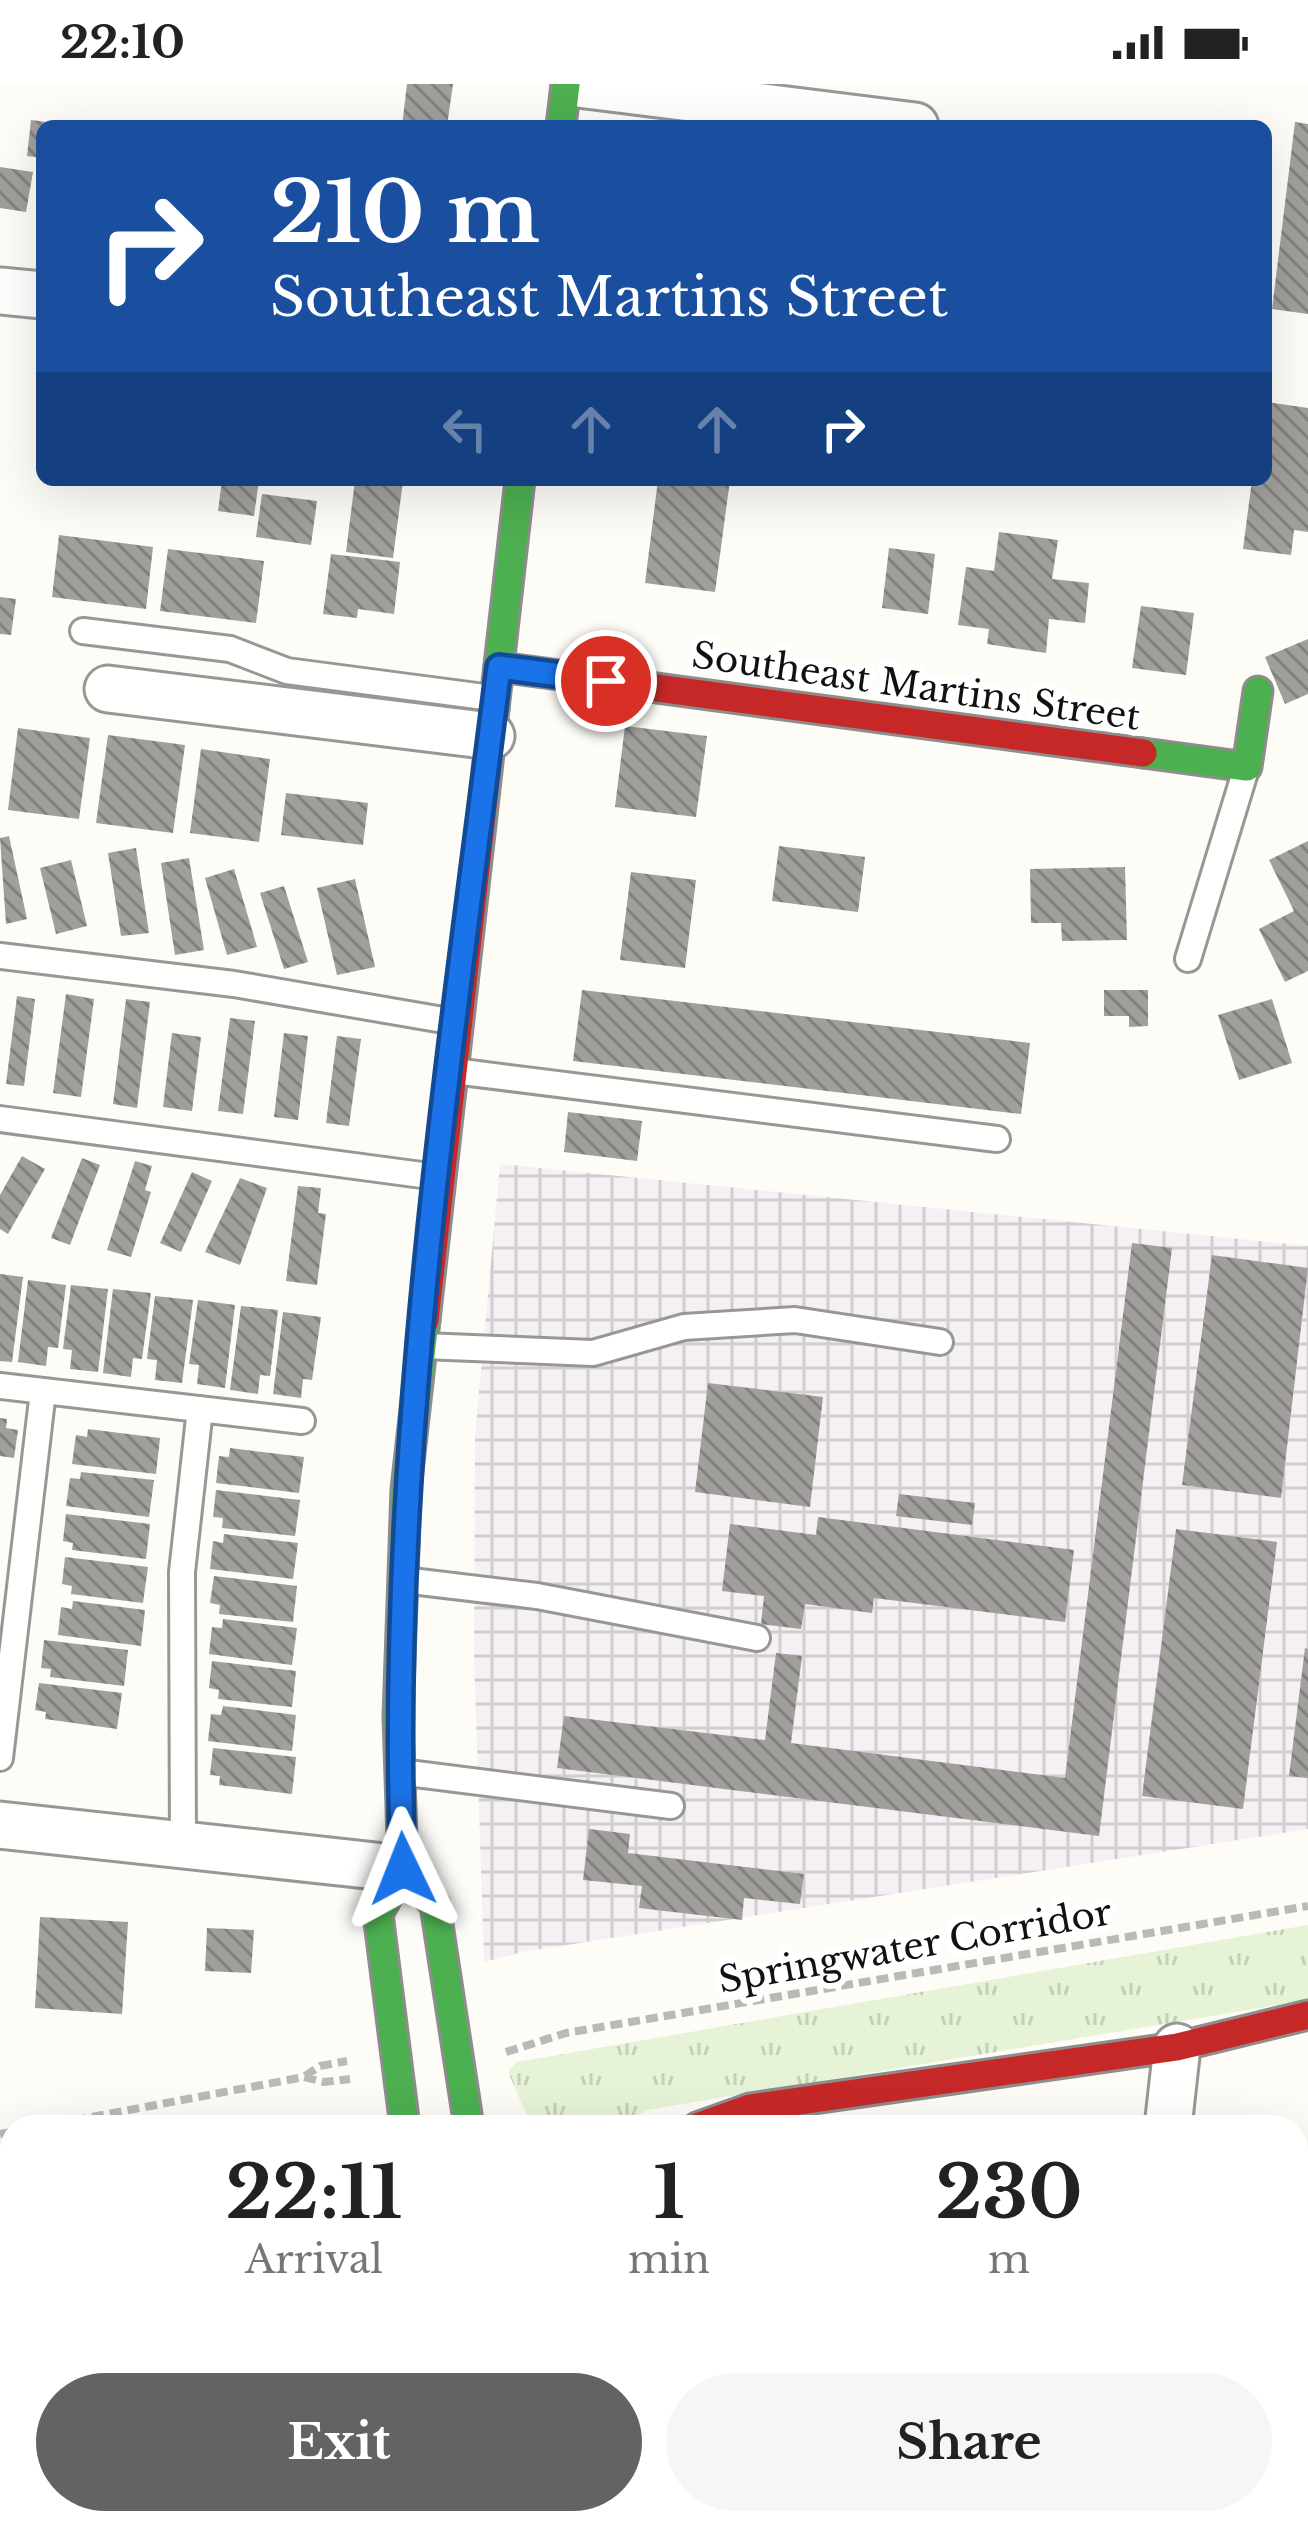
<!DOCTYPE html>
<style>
:root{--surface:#fff;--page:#f6f6f6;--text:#222;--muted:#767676;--accent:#646362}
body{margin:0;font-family:"Libre Baskerville",serif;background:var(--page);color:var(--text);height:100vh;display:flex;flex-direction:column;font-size:45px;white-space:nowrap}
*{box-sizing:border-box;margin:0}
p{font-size:39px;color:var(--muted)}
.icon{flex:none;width:66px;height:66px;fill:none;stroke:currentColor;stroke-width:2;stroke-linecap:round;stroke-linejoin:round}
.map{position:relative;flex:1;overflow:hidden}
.sheet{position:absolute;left:0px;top:2031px;width:1308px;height:420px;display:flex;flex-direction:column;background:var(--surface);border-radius:36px 36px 0 0;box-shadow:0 12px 48px #0002}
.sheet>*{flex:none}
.banner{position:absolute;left:36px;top:36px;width:1236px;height:366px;border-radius:18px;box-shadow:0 12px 48px #0002;background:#1a4fa0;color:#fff;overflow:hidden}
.pin{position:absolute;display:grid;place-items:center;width:102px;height:102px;color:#fff;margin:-51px;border:6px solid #fff;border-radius:50%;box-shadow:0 3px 12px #0007}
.me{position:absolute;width:132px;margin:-66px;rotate:358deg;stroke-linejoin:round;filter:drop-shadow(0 0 9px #0008)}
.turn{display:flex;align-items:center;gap:42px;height:252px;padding:0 36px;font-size:54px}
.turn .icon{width:156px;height:156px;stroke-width:2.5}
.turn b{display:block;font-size:84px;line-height:102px}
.lanes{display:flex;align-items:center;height:114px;padding:0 36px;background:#0003;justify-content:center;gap:60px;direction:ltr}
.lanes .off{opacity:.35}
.eta{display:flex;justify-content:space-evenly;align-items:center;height:204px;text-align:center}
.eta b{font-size:72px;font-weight:800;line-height:84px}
.primary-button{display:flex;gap:24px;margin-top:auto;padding:24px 36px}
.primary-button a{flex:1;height:138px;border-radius:72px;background:var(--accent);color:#fff;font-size:48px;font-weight:800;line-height:138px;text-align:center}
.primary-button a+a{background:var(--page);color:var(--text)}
.status{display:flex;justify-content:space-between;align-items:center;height:84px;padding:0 60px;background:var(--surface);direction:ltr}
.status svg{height:33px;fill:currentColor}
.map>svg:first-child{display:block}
</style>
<div class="status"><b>22:10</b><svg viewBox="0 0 49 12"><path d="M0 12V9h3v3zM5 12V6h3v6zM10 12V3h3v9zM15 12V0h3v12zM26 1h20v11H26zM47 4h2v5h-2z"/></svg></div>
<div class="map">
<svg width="1308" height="2451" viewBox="0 0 1308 2451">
<defs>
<pattern id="industrial-grid" width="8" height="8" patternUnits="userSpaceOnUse" patternTransform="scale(3)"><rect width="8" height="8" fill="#f5f0f3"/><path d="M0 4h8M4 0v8" fill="none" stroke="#d1cdcf"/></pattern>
<pattern id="grass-tufts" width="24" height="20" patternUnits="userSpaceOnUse" patternTransform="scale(3)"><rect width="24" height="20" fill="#e7f3d7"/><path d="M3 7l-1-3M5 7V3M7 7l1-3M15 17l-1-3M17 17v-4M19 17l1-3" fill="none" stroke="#c5cfb8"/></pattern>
<pattern id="building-back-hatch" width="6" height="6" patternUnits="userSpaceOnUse" patternTransform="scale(3)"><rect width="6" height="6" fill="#a19f9c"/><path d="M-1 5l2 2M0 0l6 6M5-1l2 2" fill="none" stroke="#82807e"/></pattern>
</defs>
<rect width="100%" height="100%" fill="#fdfcf7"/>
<path fill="url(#industrial-grid)" d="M500,1080L1308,1162V1745L522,1868L484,1878L474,1571L475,1351Z"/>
<path fill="url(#grass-tufts)" d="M1308,1841V1916L647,2026L617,2043H532L508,1988L517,1978Z"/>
<path fill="url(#building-back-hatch)" d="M407,0H453L447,42H402Z
M31,36L55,39L42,42V74L27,72Z
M1295,38L1308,40V230L1272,225Z
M0,83L33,88L26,128L0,124Z
M1266,318L1308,324V448L1294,446L1291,471L1243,465L1252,396H1266Z
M222,396H259L254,432L218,427Z
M355,396L403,397L393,474L346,468Z
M658,396H730L715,508L645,499Z
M262,410L317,417L311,461L256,453Z
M999,448L1058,456L1052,495L1089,499L1085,539L1049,535L1046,569L987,560L989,545L958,541L966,483L994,487Z
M59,451L153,463L146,525L52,513Z
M889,464L935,470L928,530L882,524Z
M168,465L264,477L256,539L160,527Z
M331,470L400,478L394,530L358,525L357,534L323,530Z
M0,513L16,515L11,551L0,550Z
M1141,522L1194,529L1186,591L1132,584Z
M1308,555V610L1285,620L1265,573Z
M625,642L707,652L696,733L615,723Z
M18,644L90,654L79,735L8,726Z
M108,651L185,661L173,749L96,739Z
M201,665L270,675L259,758L190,749Z
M286,709L368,719L363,761L281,751Z
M9,752L27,835L6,840L0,754Z
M1308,757V887L1285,898L1259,845L1294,827L1269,776Z
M779,762L865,773L858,828L772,817Z
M136,764L149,849L121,852L108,769Z
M189,774L204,866L175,871L161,779Z
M71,776L87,842L56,850L40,784Z
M1125,783L1127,856L1062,857L1061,839H1031L1030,785Z
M234,785L257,863L227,871L205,794Z
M631,788L696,796L685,884L620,876Z
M355,795L375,883L337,891L317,804Z
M284,802L308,878L284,885L260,809Z
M582,906L1030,959L1021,1030L573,977Z
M1104,906H1148V942L1129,943V932H1104Z
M66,910L94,915L81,1013L53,1009Z
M17,912L35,915L24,1002L6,1000Z
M126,915L150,918L137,1024L113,1020Z
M1272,915L1292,979L1239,996L1218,931Z
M230,934L255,937L243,1030L218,1027Z
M172,949L201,953L192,1027L163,1023Z
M284,949L308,952L298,1036L274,1033Z
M337,952L361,955L349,1042L326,1039Z
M568,1028L642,1037L637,1077L564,1068Z
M22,1072L45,1085L8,1150L0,1145V1111Z
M82,1074L100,1081L70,1161L51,1154Z
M135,1077L152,1082L145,1106L151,1108L131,1173L107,1166Z
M192,1088L212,1097L181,1168L160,1159Z
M240,1094L267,1104L240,1181L205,1168Z
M298,1102L321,1104L318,1129L326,1130L317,1201L286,1197Z
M1132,1159L1172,1164L1099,1752L557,1684L564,1632L765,1656L776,1569L802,1572L791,1659L1065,1694Z
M1212,1171L1308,1184L1281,1414L1182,1401Z
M0,1190L23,1193L12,1278L0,1277Z
M28,1196L66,1201L58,1264L48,1263L46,1282L18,1278Z
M71,1201L108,1205L98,1288L70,1285L72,1266L63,1265Z
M113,1205L151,1209L142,1275L133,1274L131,1293L103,1289Z
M155,1212L193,1216L182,1299L155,1296L157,1276L147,1275Z
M198,1216L235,1221L225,1304L197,1300L199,1281L189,1280Z
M241,1222L278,1226L270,1292L260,1291L258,1310L230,1306Z
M283,1228L321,1233L312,1296L303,1295L301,1314L273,1310Z
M708,1299L823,1313L810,1423L695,1408Z
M0,1334L7,1335L6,1344L18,1346L14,1374L0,1372Z
M88,1345L160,1354L156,1390L72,1380L76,1351L87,1353Z
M230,1364L304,1373L299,1409L216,1399L219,1372L229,1373Z
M81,1388L154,1396L149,1433L66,1422L70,1394L80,1395Z
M216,1406L300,1416L295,1452L222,1444L223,1434L213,1433Z
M899,1410L975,1419L972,1441L896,1432Z
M66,1430L150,1440L146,1475L72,1466L73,1459L63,1457Z
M818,1433L1074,1466L1065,1538L874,1514L872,1529L805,1520L801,1545L761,1540L764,1512L722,1507L730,1440L816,1451Z
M1176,1445L1277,1458L1243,1725L1142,1712Z
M224,1450L298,1459L293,1495L210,1485L213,1457L223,1459Z
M65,1473L148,1483L143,1519L71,1510L72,1502L62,1500Z
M214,1492L297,1502L293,1538L219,1530L220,1521L210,1519Z
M73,1517L145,1526L141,1562L58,1551L61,1523L72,1525Z
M223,1535L297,1544L292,1581L209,1570L212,1543L222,1544Z
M44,1556L128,1566L124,1602L50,1593L51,1585L41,1584Z
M1305,1564L1308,1565V1694L1289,1692Z
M212,1577L296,1587L292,1623L218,1615L219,1606L209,1604Z
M39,1599L122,1609L117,1645L45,1635L46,1628L35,1626Z
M223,1622L296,1631L292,1667L208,1657L211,1630L221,1631Z
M213,1664L296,1673L292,1710L219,1701L220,1692L210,1691Z
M589,1745L630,1750L628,1769L804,1790L800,1820L744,1814L742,1836L639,1824L642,1802L583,1796Z
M40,1833L128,1838L122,1930L35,1924Z
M207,1844L254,1846L251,1889L205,1887Z
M971,2439H1035L1034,2451H969Z
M1183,2439H1234L1232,2451H1182Z"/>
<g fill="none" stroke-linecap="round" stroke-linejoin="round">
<defs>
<path id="lane" d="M83,547L230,565L287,587L492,614
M0,872L234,900L455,938
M1188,875L1246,685
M454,987L997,1055
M0,1035L437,1093
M423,1262L593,1269L684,1243L795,1236L940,1258
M0,1302L302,1337
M403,1496L537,1512L757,1554
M0,1674L43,1307
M400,1688L671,1722
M183,1763L182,1488L200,1325"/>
<path id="street" d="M578,0L915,42
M0,207L42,211
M108,605L491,652
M0,1741L403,1785
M1168,2043L1177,1963
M30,2451L31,2439
M645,2451L646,2439
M1100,2451L1101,2439"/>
<path id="fast" d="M561,42L566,0
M494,625L520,396
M1143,669L1247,683L1258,607
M403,1785L435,1821L469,2043
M405,2043L378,1830L403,1785L398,1632L406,1405L425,1236"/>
<path id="jam" d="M499,583L1143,669
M425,1236L494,625
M697,2043L750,2024L1177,1963L1308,1931
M517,2439L520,2451"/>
</defs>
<use href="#lane" stroke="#979795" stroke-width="30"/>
<use href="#street" stroke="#979795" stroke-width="51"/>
<use href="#fast" stroke="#8e8d8b" stroke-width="33"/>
<use href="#jam" stroke="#8e8d8b" stroke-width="33"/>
<path stroke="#b9b9b8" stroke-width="8" stroke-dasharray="12 6" stroke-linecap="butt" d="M506,1968L566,1949L1308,1822
M305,1992L320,1982L347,1977
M39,2043L304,1993L324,1998L350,1995
M0,2050L12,2048"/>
<use href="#lane" stroke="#fffffe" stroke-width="24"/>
<use href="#street" stroke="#fffffe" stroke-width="45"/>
<use href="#fast" stroke="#4caf50" stroke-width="27"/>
<use href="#jam" stroke="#c62828" stroke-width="27"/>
</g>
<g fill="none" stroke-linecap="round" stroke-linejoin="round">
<defs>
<path id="route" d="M403,1785C387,1384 449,980 499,583L606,597"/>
</defs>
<use href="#route" stroke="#114b97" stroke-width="30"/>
<use href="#route" stroke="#1a73e8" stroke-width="21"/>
</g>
<g text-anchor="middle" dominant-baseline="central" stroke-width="12" stroke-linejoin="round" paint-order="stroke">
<g font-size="36" fill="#111" stroke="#fff">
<text transform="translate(916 602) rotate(8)">Southeast Martins Street</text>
<text transform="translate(915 1862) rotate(-10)">Springwater Corridor</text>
</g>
</g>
</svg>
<div class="pin" style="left:606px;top:597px;background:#d93025"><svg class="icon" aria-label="arrive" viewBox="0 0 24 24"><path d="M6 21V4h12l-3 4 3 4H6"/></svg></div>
<svg class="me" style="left:403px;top:1785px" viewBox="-20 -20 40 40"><path d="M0-17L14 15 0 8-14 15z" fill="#1a73e8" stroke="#fff" stroke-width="4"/></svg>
<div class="banner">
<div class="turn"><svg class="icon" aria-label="right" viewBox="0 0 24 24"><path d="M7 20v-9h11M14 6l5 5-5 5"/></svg><div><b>210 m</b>Southeast Martins Street</div></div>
<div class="lanes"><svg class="icon off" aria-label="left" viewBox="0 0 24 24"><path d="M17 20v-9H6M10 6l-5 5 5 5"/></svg><svg class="icon off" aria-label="ahead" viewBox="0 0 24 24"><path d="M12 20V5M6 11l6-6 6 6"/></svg><svg class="icon off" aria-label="ahead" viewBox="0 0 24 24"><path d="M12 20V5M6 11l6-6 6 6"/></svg><svg class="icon" aria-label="right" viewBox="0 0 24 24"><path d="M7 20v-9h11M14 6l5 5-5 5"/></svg></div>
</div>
<section class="sheet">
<div class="eta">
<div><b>22:11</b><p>Arrival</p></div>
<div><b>1</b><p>min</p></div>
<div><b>230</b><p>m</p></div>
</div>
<div class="primary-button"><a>Exit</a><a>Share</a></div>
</section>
</div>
